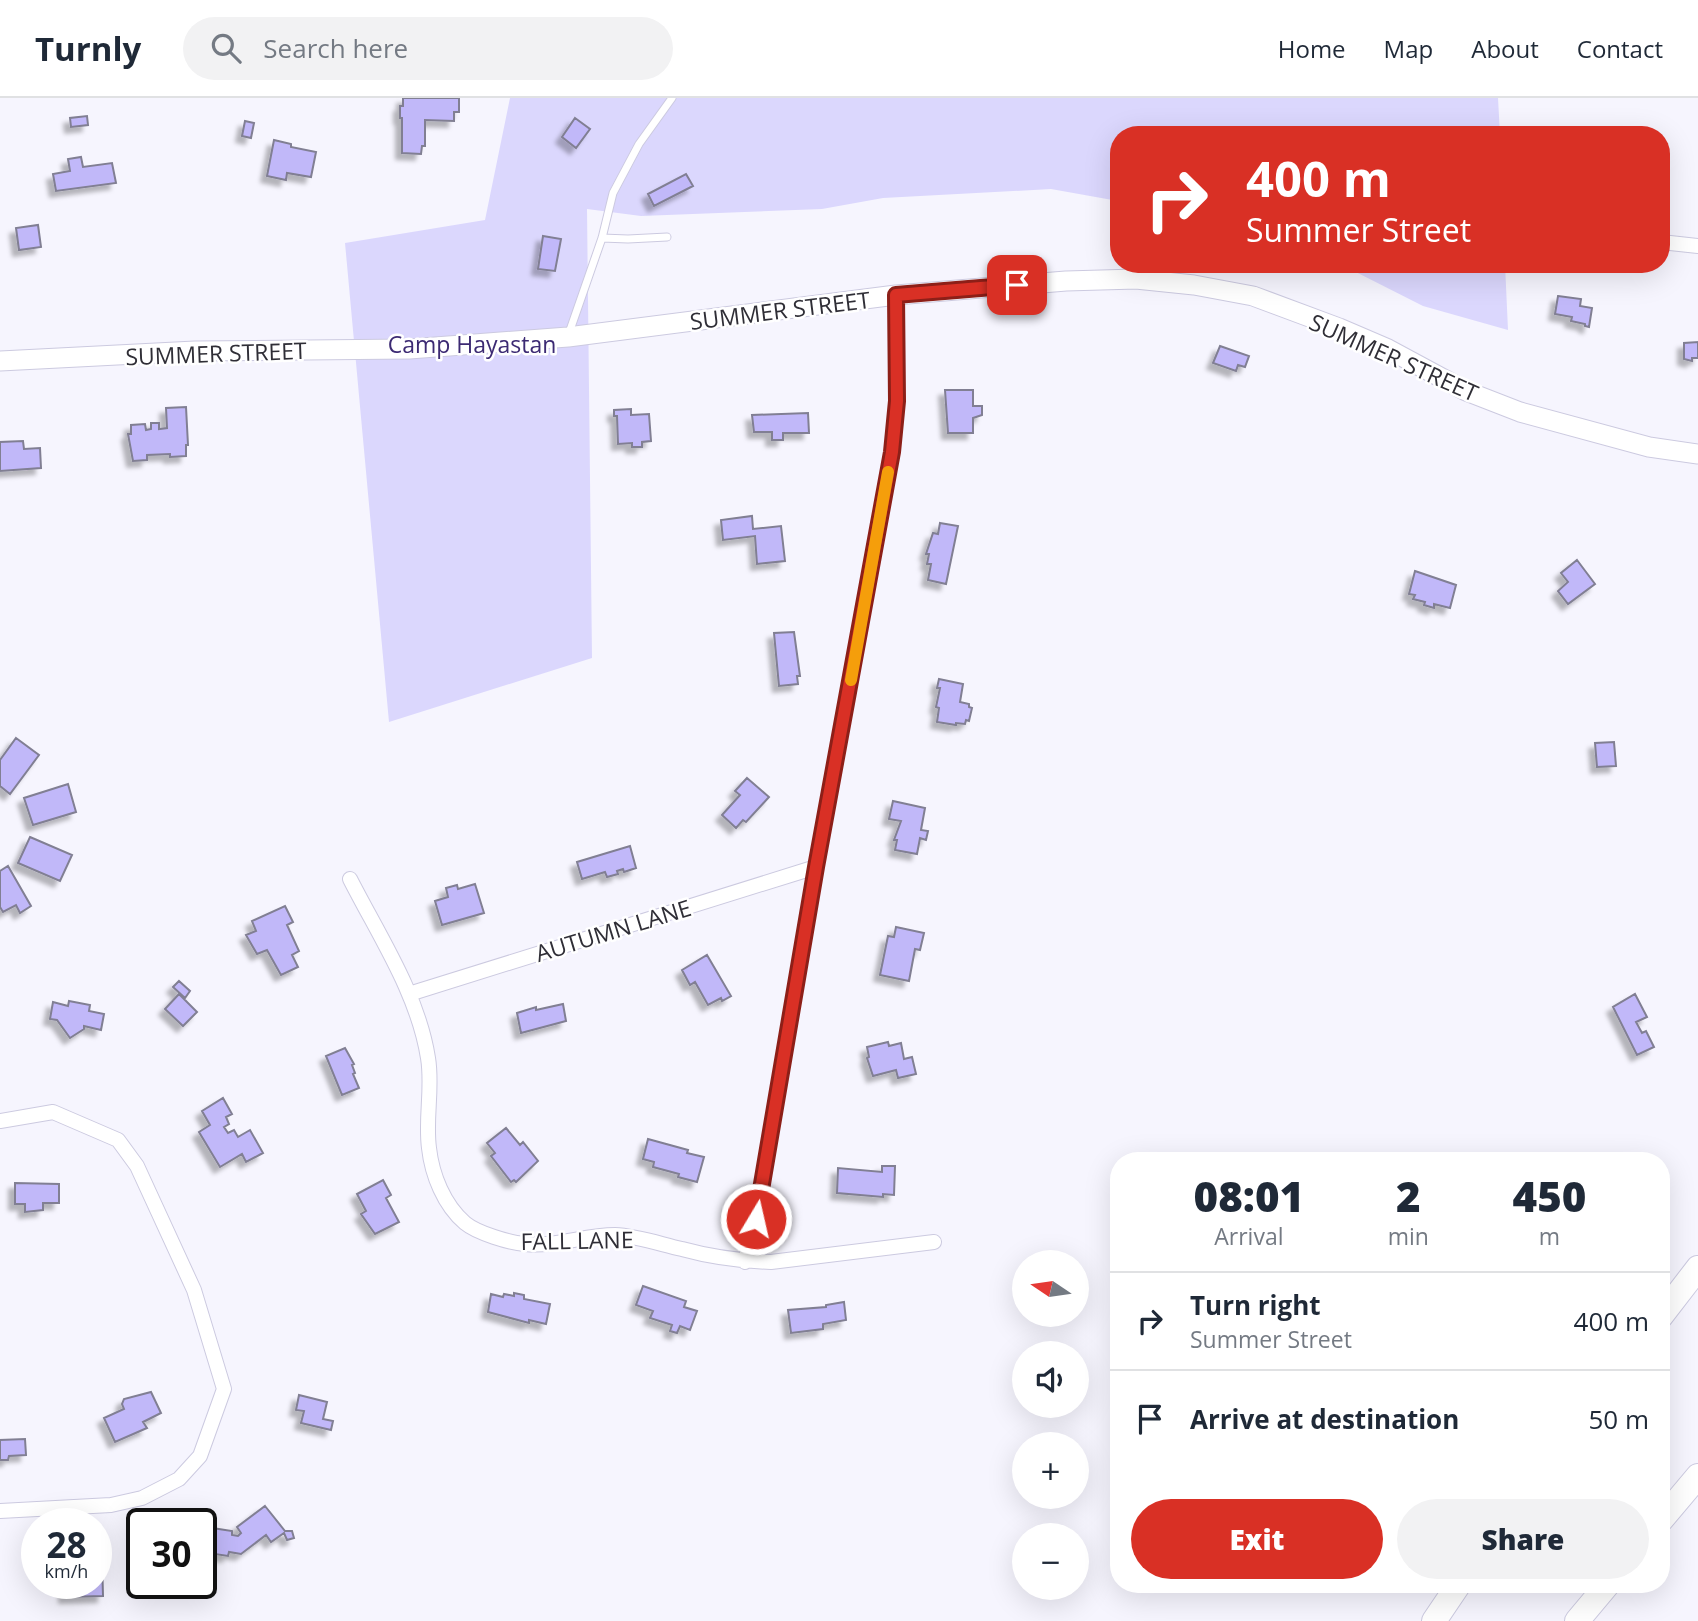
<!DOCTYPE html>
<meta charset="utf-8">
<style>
:root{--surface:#fff;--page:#f2f2f3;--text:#1f2937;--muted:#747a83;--line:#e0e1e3;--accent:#d93025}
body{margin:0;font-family:"Open Sans",sans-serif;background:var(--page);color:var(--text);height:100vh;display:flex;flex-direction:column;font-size:26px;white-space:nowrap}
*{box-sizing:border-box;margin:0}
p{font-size:23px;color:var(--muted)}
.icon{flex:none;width:38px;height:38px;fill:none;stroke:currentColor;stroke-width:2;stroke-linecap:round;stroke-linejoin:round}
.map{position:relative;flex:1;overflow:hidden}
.panel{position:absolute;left:1110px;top:1054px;width:560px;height:441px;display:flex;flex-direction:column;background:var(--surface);border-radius:28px;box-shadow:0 7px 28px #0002}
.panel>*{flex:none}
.hud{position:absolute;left:1110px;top:28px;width:560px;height:147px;border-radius:28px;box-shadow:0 7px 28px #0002;background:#d93025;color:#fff;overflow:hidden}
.needle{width:46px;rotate:283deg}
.controls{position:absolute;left:1012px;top:1152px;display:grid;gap:14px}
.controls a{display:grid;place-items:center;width:77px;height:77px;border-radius:50%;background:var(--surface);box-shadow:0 7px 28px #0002;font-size:35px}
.speed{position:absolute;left:21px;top:1410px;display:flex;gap:14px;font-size:35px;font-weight:700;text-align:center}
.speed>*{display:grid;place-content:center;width:91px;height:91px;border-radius:50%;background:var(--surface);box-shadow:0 7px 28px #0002;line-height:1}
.speed small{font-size:18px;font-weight:400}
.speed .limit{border:4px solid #111;border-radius:10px;background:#fff;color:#111}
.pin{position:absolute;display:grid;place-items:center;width:60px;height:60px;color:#fff;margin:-30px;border-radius:14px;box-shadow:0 4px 10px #0006}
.me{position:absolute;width:77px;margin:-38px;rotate:9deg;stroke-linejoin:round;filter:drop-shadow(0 0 5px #0008)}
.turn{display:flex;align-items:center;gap:24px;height:147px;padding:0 21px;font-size:32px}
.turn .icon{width:91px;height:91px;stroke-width:2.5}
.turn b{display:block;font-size:49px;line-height:60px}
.eta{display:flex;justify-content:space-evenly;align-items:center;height:119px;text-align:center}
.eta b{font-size:42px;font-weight:800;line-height:49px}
.button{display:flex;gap:14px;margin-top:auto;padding:14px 21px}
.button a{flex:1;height:80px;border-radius:42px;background:var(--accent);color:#fff;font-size:28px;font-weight:800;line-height:80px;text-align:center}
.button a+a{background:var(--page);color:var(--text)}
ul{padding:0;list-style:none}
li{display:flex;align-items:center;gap:21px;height:98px;padding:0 21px;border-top:2px solid var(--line)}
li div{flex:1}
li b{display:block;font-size:26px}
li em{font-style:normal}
header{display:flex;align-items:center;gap:42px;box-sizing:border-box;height:98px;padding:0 35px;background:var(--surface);border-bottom:2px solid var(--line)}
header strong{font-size:33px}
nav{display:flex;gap:38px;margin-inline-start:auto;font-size:24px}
.search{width:490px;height:63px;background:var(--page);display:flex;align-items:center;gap:18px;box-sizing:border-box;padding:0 24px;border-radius:38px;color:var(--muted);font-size:26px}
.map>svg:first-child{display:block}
</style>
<header>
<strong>Turnly</strong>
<div class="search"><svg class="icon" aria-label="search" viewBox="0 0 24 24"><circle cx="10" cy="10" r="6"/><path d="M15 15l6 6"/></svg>Search here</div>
<nav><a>Home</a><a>Map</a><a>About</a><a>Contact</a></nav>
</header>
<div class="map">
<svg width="1698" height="1523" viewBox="0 0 1698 1523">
<defs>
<filter id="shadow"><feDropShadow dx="-6" dy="6" stdDeviation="2" flood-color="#0004"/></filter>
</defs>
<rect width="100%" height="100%" fill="#f6f5fe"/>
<path fill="#dbd7fd" d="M510,0H1498L1500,37H1118V103L1051,91L883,100L822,111L641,118L587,111L592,560L389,624L345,145L485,122Z
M1340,166H1505L1508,232L1423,208Z"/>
<path fill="#c1b8f9" stroke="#817f93" stroke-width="2" filter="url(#shadow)" d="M403,0H459V14H454V23L425,22V48H422L421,56L402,55V20H400V8H403Z
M87,18L88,27L71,29L70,20Z
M575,20L590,31L576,50L562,39Z
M245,23L254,25L251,40L242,38Z
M274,42L291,46V49L316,54L311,79L287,75L286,82L267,78Z
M81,59L83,69L112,65L116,85L56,93L53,76L70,73L68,61Z
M686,76L693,88L654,108L648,96Z
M38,127L41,149L19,152L16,130Z
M543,138L561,141L555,173L538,171Z
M1558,198L1581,201L1580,208L1592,210L1589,229L1585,228V226L1571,223L1572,219L1555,216Z
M1698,244V260H1692V263L1684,261V245Z
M1220,248L1249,258L1245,269L1238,267L1236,273L1213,265Z
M945,292H973V308H982V317L973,320V335H948Z
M186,309L188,347H186V358L170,359V356L147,357V362L133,363L128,336H131V327L145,326L146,332L151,331V325H159V331L167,330L166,310Z
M631,311V317L649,316L651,343L642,344V349H632V345L618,346L617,318H614V312Z
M808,315L809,335H783V342H772V334H754L752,317Z
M23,343L24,351L40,350L41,370L0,373V344Z
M752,418L753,431L781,428L785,463L757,466L755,438L723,442L721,422Z
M940,425L958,428L946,486L928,482L931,466H927L929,456H926L933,435L938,436Z
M1577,462L1595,486L1568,506L1558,493L1568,484L1561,475Z
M1415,473L1456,487L1450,510L1434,506V510L1424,507L1425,504L1413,501L1415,497L1409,496Z
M794,534L800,578H797L798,586L779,588L774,535Z
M939,581L963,586L960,604L969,606V609L972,610L969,623L966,622L965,626L956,625V627L937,624L939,610L936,609L940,590H937Z
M16,640L39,657L10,696L0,688V662Z
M1614,644L1616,668L1597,669L1595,645Z
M747,680L769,699L746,724L743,722L736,730L722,717L740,697L735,693Z
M68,686L76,714L33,727L24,700Z
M893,703L925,710L921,732L928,733L926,742L920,740L917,756L895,752L897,742H894L901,723L889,721Z
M30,739L72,757L60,783L18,765Z
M630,748L636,770L624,774L623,771L617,773L618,776L607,779L605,774L582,781L577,764Z
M8,768L31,808L20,815L16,807L3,814L0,809V773Z
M475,786L484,815L442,827L435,803L448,799L446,790L457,787L458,791Z
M285,808L293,824L287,827L299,853L292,857L298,869L281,877L267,852L257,856L246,837L256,833L252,823Z
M896,829L924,835L920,852L915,851L909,883L880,877L888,838L894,839Z
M707,857L731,898L722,903L721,900L708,907L695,884L690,887L682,872Z
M179,883L190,893L185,900L173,889Z
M179,896L197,914L183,928L165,911Z
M1635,896L1647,919L1636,924L1642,935L1646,933L1654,949L1637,957L1613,909Z
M69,903L90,907L89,913L104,916L101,932L84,928V931L70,940L57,922L50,921L53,904L68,908Z
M563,906L566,923L521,935L517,915L536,909V912Z
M888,944L889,948L901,945L904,961L912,959L916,976L898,980L896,972L873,978L867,960L869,959L867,949Z
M345,950L354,966L352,967L355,975L353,976L359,990L342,997L326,958Z
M223,1000L232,1016L226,1019L229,1026L224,1029L228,1035L234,1032L238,1039L250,1032L263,1055L246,1064L242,1056L220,1069L199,1034L210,1027L202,1013Z
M506,1030L520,1047L523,1044L538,1063L516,1084L514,1082L511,1084L491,1058L495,1055L487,1045Z
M648,1041L688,1052L687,1055L704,1059L697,1084L678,1079L679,1076L653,1069L654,1064L643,1061Z
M882,1068H895L894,1097L883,1096V1099L837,1095L838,1070L882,1074Z
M383,1082L391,1097L386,1100L399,1124L375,1136L361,1116L366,1113L357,1096Z
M15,1085L59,1086V1105H43V1112L25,1114V1106H15Z
M643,1188L686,1203L684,1209L697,1213L690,1232L680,1228L677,1235L670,1233L672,1227L650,1220L653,1213L636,1207Z
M514,1195L524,1197V1201L550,1206L546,1226L529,1222V1225L488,1214L491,1196L503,1199L504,1196L514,1198Z
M844,1204L846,1222L823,1226V1231L791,1235L788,1212L826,1209V1207Z
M151,1294L161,1315L143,1324L147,1330L115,1344L104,1320L124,1311L122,1306L124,1301Z
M299,1297L327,1304L323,1321L333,1323L331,1332L301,1325L304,1313L296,1312Z
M25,1341L26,1357L9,1358L8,1362H0V1342Z
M265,1408L285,1433H292L294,1440L287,1442L284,1435L271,1444L266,1437L241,1456L229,1454L228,1458L208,1455L212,1430L232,1433V1437L238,1438L241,1435L237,1429Z
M96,1461H102L103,1498L65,1499V1486H96Z"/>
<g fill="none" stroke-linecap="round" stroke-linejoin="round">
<defs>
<path id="lane" d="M602,140L628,141L667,139
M569,235L602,140L613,95L639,46L672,0"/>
<path id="street" d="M1661,144L1698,148
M350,781C379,838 418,896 428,960C433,990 425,1020 429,1050C432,1077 444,1107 465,1125C477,1135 510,1145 525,1146C556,1149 584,1137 615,1137C637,1138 660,1146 682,1151C711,1159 741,1163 771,1164L934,1144
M409,896L816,769
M0,1023L53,1014L118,1042L137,1068L194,1192L224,1291L200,1358L179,1381L142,1400L111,1407L0,1413
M745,1164L756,1121L816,769L892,354L897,303L896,197"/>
<path id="secondary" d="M0,263L195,253L409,251L568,239L896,197L1066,183L1136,181L1194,187L1253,198L1339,230L1388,251L1466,293L1520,314L1649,349L1698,356"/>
<path id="highway" d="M1661,1218L1698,1170
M1661,1422L1698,1378
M1434,1523L1459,1486
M1577,1523L1608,1486"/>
</defs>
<use href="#lane" stroke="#cccae0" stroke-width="9"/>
<use href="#street" stroke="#cccae0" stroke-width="16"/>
<use href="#secondary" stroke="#cccae0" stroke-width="21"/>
<use href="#highway" stroke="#cccae0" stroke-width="26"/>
<use href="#lane" stroke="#fff" stroke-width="7"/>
<use href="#street" stroke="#fff" stroke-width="14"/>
<use href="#secondary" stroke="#fff" stroke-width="19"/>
<use href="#highway" stroke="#fff" stroke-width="24"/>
</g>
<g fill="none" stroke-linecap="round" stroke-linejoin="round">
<defs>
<path id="route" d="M756,1121L816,769L892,354L897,303L896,197L1017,187"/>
</defs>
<use href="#route" stroke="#8d1f18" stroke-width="18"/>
<use href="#route" stroke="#d93025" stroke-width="12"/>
<path stroke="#f59e0b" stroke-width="12" d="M851,582L888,374"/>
</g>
<g text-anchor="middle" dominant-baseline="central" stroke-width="5" stroke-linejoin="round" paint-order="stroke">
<g font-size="23" fill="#2f2e36" stroke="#fff">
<text transform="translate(780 212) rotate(-7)">SUMMER STREET</text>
<text transform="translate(216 255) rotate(-2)">SUMMER STREET</text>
<text transform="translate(1394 259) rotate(24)">SUMMER STREET</text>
<text transform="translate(613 832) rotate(-17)">AUTUMN LANE</text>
<text transform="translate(577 1142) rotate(-1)">FALL LANE</text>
</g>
<g font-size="23" fill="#3c2a73" stroke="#fff">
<text x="472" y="246">Camp Hayastan</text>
</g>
</g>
</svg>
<div class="controls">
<a><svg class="needle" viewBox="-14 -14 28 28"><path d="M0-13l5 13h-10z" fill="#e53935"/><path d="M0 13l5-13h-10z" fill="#747a83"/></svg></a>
<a><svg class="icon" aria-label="sound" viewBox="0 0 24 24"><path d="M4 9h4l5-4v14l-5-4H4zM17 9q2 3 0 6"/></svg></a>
<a>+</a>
<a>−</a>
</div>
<div class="speed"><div>28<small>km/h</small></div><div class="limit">30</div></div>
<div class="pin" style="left:1017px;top:187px;background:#d93025"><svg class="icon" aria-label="arrive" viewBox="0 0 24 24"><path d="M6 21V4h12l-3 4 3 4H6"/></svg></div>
<svg class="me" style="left:756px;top:1121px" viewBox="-20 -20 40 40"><circle r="17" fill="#d93025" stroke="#fff" stroke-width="3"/><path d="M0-11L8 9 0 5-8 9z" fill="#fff"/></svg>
<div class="hud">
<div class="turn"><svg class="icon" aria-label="right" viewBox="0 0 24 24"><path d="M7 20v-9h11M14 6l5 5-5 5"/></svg><div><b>400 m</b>Summer Street</div></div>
</div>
<section class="panel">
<div class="eta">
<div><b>08:01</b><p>Arrival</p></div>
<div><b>2</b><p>min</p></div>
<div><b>450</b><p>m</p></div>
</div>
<ul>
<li><svg class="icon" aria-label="right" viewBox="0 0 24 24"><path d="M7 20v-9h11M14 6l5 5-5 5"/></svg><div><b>Turn right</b><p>Summer Street</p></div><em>400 m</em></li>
<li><svg class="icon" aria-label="arrive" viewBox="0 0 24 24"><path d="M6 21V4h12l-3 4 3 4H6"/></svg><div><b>Arrive at destination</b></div><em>50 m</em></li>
</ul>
<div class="button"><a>Exit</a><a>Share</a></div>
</section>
</div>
